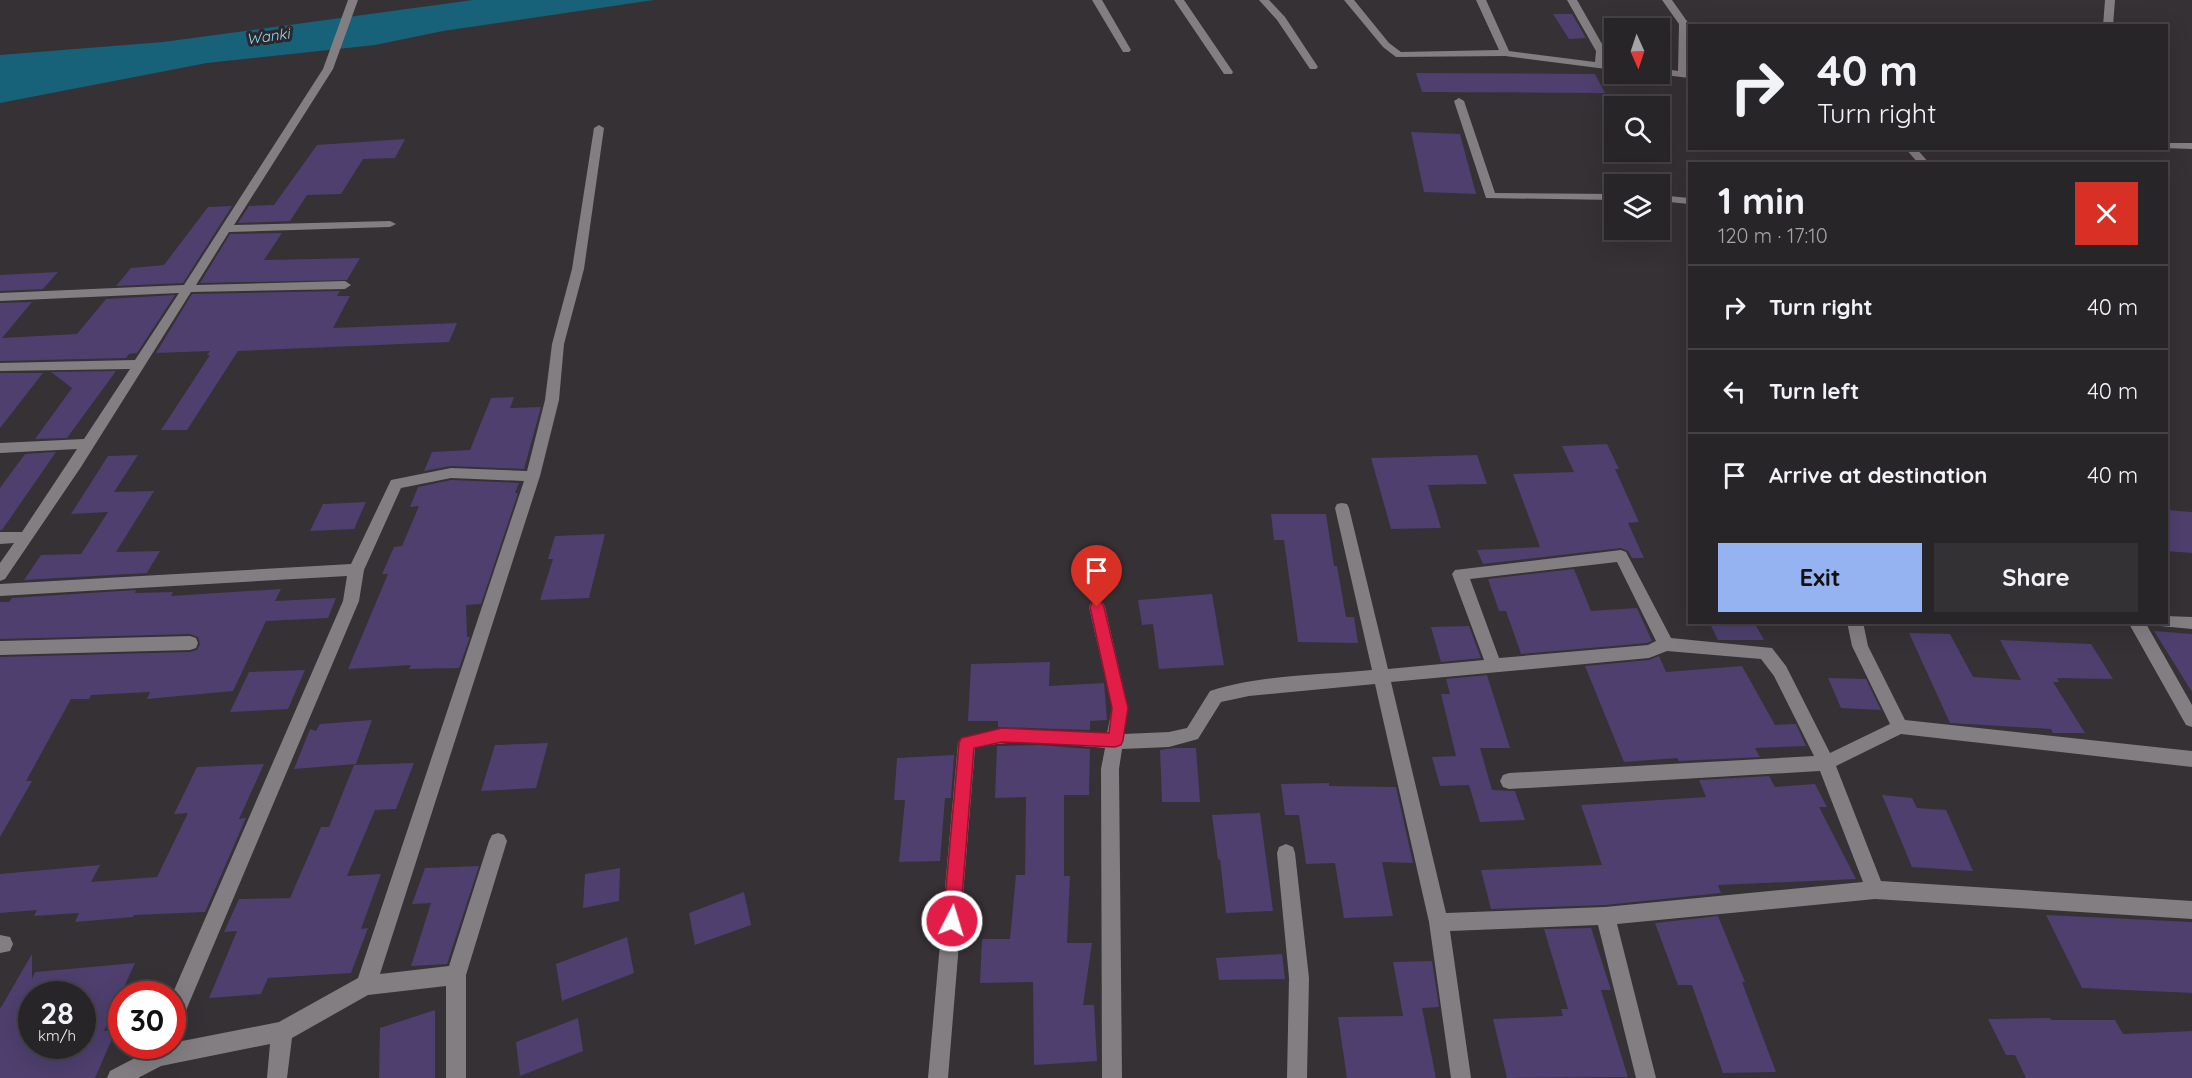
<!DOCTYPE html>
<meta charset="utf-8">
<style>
:root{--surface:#282528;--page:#343134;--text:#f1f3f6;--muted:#a5a5a8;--line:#444245;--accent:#95b2f1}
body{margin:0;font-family:Quicksand,sans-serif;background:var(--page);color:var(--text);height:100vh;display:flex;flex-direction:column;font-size:22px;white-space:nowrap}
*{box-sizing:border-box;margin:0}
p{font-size:20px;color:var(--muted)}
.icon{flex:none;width:33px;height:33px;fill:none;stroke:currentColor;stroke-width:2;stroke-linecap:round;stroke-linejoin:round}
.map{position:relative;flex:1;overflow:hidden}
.side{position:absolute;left:1688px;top:162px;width:480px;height:462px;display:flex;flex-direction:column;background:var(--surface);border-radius:0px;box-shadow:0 6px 24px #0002,0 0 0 2px var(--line)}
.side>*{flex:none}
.hud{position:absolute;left:1688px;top:24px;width:480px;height:126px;border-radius:0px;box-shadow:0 6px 24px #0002,0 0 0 2px var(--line);background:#282528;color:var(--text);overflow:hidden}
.needle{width:39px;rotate:177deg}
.controls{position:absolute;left:1604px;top:18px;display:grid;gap:12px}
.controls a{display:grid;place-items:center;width:66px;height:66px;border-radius:0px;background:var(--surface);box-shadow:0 6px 24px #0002,0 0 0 2px var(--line);font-size:30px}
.speed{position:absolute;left:18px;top:981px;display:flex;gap:12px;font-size:30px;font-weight:700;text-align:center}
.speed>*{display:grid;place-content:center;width:78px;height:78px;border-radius:50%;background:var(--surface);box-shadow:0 6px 24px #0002,0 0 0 2px var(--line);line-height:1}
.speed small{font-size:15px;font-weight:400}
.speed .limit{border:9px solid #d22;background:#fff;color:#111}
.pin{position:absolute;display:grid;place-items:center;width:51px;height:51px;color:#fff;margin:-62px -26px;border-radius:50% 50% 50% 0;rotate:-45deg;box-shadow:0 0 6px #0007}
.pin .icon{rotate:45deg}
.me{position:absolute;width:66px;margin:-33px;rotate:5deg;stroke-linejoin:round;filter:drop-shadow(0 0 4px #0008)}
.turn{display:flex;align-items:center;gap:21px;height:126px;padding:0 30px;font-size:27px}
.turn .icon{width:78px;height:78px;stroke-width:2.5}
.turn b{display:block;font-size:42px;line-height:51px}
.round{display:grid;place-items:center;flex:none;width:63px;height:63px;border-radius:0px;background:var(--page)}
.headline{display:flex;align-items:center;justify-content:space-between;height:102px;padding:0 30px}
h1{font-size:36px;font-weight:700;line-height:45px}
.cta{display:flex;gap:12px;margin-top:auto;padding:12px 30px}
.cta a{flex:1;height:69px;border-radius:0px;background:var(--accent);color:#111;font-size:24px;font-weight:700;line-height:69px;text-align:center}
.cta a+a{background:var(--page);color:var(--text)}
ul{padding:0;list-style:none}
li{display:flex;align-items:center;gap:18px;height:84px;padding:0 30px;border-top:2px solid var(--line)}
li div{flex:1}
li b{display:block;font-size:22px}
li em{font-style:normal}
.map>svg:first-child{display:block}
</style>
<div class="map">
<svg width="2192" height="1078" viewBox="0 0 2192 1078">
<rect width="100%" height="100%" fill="#353135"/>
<path fill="#176179" d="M473,0H654L443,31L375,45L207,63L0,103V55L163,42Z"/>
<path fill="#4e3f6e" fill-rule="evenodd" d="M1553,14H1572L1586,38L1569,39Z
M1416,73L1595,74L1605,93L1422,92Z
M1411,132L1460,134L1476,194L1424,192Z
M405,139L395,158L363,159L341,194L307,195L290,221L238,223L249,206L274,205L317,145Z
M232,206L183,283L116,286L131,268L164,265L208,207Z
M282,233L264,260L360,258L347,280L200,283L230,234Z
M58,272L43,289L0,291V275Z
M340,291L337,296H350L333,328L457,323L449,342L238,351L187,430H161L210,355H207L210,351L156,353L192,294Z
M175,295L137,353L129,354L126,358L0,361V303L32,302L2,338L77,334L106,299Z
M116,371L67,438L35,439L72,388L51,372Z
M0,373H43L0,428Z
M514,397L510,408L541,407L524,469L451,466L424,471L432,452L470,450L491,398Z
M1607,444L1619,469H1615L1639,522L1628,523L1644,558H1632L1628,551L1621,548L1483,564L1477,550L1540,547L1513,474L1574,472L1562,446Z
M56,452L2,530H0V488L25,454Z
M138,455L114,492L154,491L116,552L160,551L147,573L24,580L41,555L81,554L108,512L71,514L108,456Z
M1477,455L1487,484L1428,485L1441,528L1391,529L1371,458Z
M451,480L519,483L515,493H518L481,604L466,605L467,637H470L459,668L409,669L411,665L348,669L388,574H382L394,547L402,546L419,506L410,507L418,487Z
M366,502L354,529L310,531L323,504Z
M2166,510L2192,512V553L2166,551Z
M1271,514H1326L1334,566H1337L1346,617H1354L1358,643L1298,642L1284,540H1274Z
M605,534L589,598L540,600L553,559H548L555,536Z
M1574,569L1591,611L1637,608L1652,641L1647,643L1521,654L1506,611H1499L1488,579Z
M281,589L275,601L336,598L328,618L266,621L233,691L147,699L150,692L91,695L89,699H71L26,781H32L0,837V657L190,652L197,650L200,644L198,637L190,634L0,639V602H9L12,598L136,590L135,593L173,592L171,596Z
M1212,594L1224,665L1159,669L1153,624L1142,625L1138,600Z
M1709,622H1754L1764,640H1718Z
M1469,626L1481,658L1441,662L1431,627Z
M2154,631L2192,634V692Z
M1909,633L1950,634L1973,677L2021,680L2000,640L2091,644L2113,679L2057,678L2059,682H2053L2085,733H2053L2051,729L1950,723Z
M1659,656L1666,672L1742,666L1775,725L1796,724L1806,746L1755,748L1760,757L1679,761L1677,758L1624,762L1585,666L1649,660Z
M1050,662L1049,686L1104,683L1107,720L1090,721V730L998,727V721H968L971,664Z
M305,670L288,709L230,712L249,672Z
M1487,675L1510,748H1480L1492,790L1515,791L1525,820L1480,822L1469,785L1440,786L1432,757L1456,756L1441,694H1450L1446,679Z
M1828,678L1866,679L1881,710L1841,708Z
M372,720L356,764L294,769L310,729L316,731L320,724Z
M548,743L536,788L481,791L495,745Z
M1040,745L1090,749L1089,795H1064V876H1070L1067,943H1092L1083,1005H1094L1097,1061L1034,1065L1033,982L980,983L982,939H1010L1016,875H1025L1026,797L995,798L997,746Z
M1174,748H1196L1200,802H1162L1160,750Z
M954,755L951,798H945L940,861L899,862L905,800H894L897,758Z
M414,763L396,809L375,810L347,876L381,874L361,929L368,928L351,973L268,978L261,994L209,998L237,931L224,932L239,899L290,898L321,827H329L354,765Z
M264,764L239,819L246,818L205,912L134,915L133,917L75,922L79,913L34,916L37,910L0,913V874L100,865L91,882L157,877L188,813L174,814L197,767Z
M1769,776L1775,787L1815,784L1827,807H1819L1856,879L1718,885L1721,893L1605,905L1491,909L1481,870L1602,865L1581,805L1706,797L1699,780Z
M1329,783V786L1396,787L1413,863L1382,862L1393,916L1344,918L1335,863L1306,864L1299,815H1285L1281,784Z
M1882,795L1912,798L1917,808L1946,810L1973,871L1912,867Z
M1260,813L1273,911L1226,913L1220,859L1218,860L1212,815Z
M479,866L447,964L411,966L431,903L412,904L425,868Z
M620,868L619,901L583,908L585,874Z
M744,892L751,925L695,945L689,913Z
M2046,915L2192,922V993L2082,988Z
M1718,916L1745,982H1742L1776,1072L1723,1073L1692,985H1678L1655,923Z
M1591,928L1611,990H1601L1628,1077L1507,1078L1493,1019L1563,1016L1561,1009H1568L1544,929Z
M627,937L634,973L562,1001L556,964Z
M32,954V979L35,972L135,963L104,1031L116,1030L95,1078H0V1009ZM32,994H82V1046H32Z
M1282,954L1285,979L1219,980L1216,958Z
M1432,961L1439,1007L1422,1008L1436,1078H1347L1338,1017L1403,1016L1393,962Z
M435,1010V1078H379L380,1028Z
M578,1018L583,1051L520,1076L516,1042Z
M2050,1018L2051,1020H2115L2123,1034L2192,1031V1078H2026L2015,1055H2006L1988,1019Z"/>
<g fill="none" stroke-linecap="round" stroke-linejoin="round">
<path fill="#837e82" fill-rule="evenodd" d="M348,0H358L333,69L234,225L390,221L396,224L390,227L229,232L196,285L345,281L351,285L345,289L191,292L81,467L5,579L0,581V563L14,543L0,544V532H22L77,449L0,453V443L84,439L130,369L0,371V363L135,360L179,293L0,301V293L184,285L323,69Z
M1092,0H1102L1131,50L1129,52H1123Z
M1174,0H1184L1233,72L1232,74H1224Z
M1259,0H1269L1285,17L1318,67L1316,69H1310L1277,20Z
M1344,0H1354L1389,43L1401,52L1499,50L1476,0H1486L1509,51L1595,62L1596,51L1567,0H1577L1606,51L1605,63L1614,64V70L1505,56L1396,57L1383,47Z
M1662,0H1672L1689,24V78L1657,74H1659V68L1678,71L1679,24Z
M2105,0H2115L2113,26H2103Z
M1459,98L1464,101L1495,193L1614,194V200L1486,198L1454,101Z
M599,125L604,128L584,269L564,344L559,400L540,476L380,974L449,966L489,841L492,835L498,833L504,835L507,841L466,975V1078H446V986L368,995L292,1038L287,1078H267L270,1044L161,1066L138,1078H107L110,1071L158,1046H172V1043L279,1022L358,978L524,481L451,478L401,488L364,570L359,601L179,1027L172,1030V995L343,601L347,576L0,596V584L351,564L391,480L451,468L527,471L545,400L552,344L572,269L594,128Z
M2166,143H2192V149L2163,148H2166Z
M1905,148H1916L1930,164H1919Z
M1659,195L1689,198V204L1659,201Z
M1342,503L1347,504L1349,508L1388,669L1484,660L1452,574L1455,570L1621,550L1626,552L1671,638L1772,648L1786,666L1830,753L1890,724L1852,646L1847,622H1863L1868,646L1905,720L2192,751V767L1901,734L1836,766L1881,881L2192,901V919L1875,899L1617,924L1656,1078H1636L1598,925L1450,931L1471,1078H1451L1429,922L1375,684L1249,696L1221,702L1198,739L1169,747L1122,749L1119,769L1122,1078H1102L1101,769L1105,748C1061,745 1018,737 975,748L948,1078H928L958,743L961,738L1003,728L1107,733L1112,708L1089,607L1091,603L1097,601L1103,603L1105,607L1128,708L1124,734L1169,732L1187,728L1210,691C1257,675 1322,675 1372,670L1335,508L1337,504ZM1617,562L1656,641L1648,645L1499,658L1470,579ZM1667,651L1761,659L1774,676L1814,756L1509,773L1503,775L1500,781L1503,787L1509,789L1820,771L1863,882L1605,907L1446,913L1391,682L1649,658Z
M2166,616L2192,617V629L2160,626L2158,622H2166Z
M2128,622H2145L2192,705V727L2186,725Z
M190,636L196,638L198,643L196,648L190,650L0,655V641Z
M1286,844L1293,847L1295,853L1309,978L1307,1078H1287L1289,978L1277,853L1279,847Z
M0,935L10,937L13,944L10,951L0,953Z"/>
</g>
<path fill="#e11d48" stroke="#92132f" stroke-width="1.5" d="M1097,601L1102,603L1104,607L1128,708L1123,740L1121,745L1115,747L1002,742L974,748L960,921L958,927L952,930L945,927L943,921L959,743L961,738L1002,728L1109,733L1112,708L1090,607L1092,603Z"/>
<g text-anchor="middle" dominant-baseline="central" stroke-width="6" stroke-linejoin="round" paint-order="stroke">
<g font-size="15" font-style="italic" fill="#8ddaf9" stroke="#2b272b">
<text transform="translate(268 36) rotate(-8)">Wanki</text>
</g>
</g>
</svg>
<div class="controls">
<a><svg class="needle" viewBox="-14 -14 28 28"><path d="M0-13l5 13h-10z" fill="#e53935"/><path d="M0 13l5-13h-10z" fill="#a5a5a8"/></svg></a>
<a><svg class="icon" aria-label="search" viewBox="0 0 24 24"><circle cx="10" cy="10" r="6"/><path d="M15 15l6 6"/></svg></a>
<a><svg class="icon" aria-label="layers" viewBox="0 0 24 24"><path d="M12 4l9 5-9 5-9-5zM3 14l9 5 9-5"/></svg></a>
</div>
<div class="speed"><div>28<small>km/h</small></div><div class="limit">30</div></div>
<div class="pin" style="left:1097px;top:607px;background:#d93025"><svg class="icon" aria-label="arrive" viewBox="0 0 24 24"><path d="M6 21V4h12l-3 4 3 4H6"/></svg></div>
<svg class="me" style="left:952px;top:921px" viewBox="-20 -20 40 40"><circle r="17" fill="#e11d48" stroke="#fff" stroke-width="3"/><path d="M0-11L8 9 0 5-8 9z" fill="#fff"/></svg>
<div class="hud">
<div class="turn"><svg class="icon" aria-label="right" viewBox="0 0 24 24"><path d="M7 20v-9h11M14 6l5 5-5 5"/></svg><div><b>40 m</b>Turn right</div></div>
</div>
<section class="side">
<div class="headline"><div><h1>1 min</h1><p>120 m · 17:10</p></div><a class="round" style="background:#d93025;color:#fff"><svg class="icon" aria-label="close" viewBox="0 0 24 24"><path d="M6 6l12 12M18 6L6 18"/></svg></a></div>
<ul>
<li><svg class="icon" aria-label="right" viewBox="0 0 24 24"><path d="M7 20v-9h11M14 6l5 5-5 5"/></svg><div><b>Turn right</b></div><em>40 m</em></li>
<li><svg class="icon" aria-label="left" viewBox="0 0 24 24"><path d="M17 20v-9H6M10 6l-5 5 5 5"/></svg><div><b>Turn left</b></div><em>40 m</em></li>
<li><svg class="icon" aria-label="arrive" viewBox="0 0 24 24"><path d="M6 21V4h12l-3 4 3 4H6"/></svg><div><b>Arrive at destination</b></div><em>40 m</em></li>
</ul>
<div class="cta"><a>Exit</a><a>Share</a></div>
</section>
</div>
